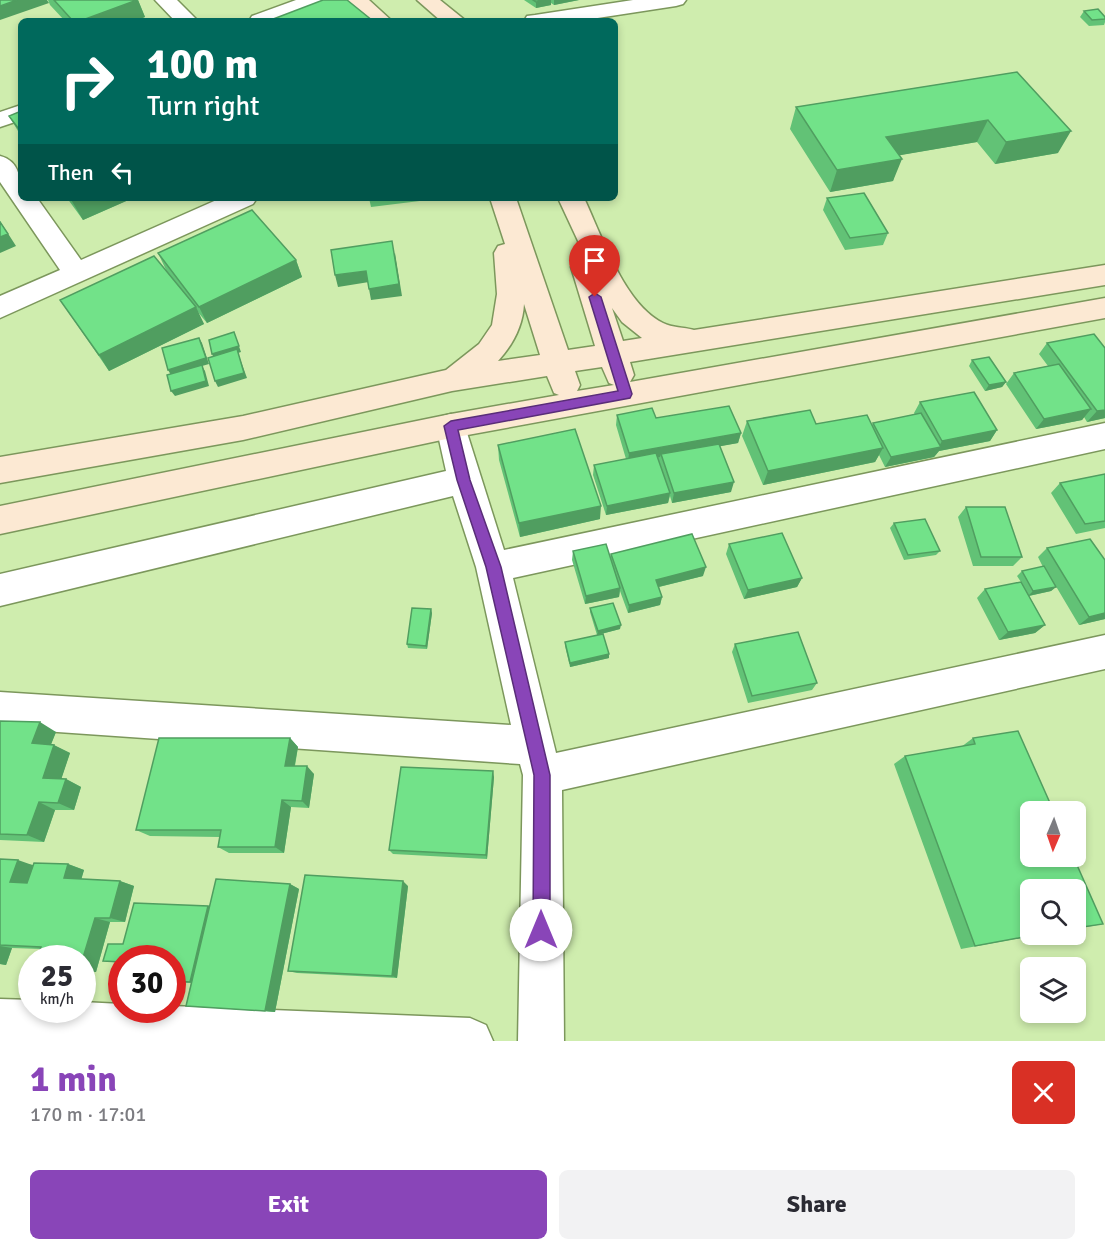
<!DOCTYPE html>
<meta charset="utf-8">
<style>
:root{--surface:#fff;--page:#f2f2f3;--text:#2b2b33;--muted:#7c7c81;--accent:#8945b8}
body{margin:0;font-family:Signika,sans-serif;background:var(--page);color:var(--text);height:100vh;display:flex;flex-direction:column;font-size:22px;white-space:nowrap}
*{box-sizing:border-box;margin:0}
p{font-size:20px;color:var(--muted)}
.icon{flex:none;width:33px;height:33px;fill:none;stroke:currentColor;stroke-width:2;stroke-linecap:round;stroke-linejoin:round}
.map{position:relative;height:1041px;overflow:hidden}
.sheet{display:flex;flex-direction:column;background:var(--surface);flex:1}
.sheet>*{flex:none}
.hud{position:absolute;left:18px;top:18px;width:600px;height:183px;border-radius:9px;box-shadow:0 3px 9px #0003;background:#00695c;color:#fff;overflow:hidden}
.needle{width:39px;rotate:182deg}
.controls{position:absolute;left:1020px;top:801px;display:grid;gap:12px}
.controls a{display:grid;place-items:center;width:66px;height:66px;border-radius:9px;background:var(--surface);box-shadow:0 3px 9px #0003;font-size:30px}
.speed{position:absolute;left:18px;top:945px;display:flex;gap:12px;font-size:30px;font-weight:700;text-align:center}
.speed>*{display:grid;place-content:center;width:78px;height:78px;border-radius:50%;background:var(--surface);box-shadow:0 3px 9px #0003;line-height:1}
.speed small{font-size:15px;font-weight:400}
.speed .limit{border:9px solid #d22;background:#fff;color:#111}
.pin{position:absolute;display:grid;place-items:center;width:51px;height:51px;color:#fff;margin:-62px -26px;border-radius:50% 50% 50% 0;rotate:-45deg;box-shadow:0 0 6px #0007}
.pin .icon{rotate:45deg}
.me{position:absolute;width:66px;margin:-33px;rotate:0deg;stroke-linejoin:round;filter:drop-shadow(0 0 4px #0008)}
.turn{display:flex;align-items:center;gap:21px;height:126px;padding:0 30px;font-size:27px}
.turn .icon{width:78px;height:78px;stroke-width:2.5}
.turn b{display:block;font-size:42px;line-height:51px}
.then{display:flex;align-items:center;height:57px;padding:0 30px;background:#0003;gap:12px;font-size:22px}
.round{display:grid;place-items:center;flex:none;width:63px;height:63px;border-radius:9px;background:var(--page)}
.headline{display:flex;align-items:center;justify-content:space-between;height:102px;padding:0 30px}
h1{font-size:36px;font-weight:800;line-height:45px;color:var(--accent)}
.primary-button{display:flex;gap:12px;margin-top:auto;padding:12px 30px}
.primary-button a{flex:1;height:69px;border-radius:9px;background:var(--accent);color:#fff;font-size:24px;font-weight:800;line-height:69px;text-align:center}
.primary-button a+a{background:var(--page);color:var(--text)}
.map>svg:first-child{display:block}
</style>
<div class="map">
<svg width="1105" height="1041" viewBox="0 0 1105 1041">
<rect width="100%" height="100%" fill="#cfedae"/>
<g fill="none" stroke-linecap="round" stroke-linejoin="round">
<defs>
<path id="street" d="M155,0H177L198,21H175Z
M296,0H325L322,4L279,21H249L252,16Z
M633,0H686L683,4L676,6L578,21H524L527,16L535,15Z
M21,105V120L0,127V112Z
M0,156C20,161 21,180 21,198H37L81,260L221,198H257L253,204L0,318V296L60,270L0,182Z
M451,414L462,417L504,550L1105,423V449L513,578L556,753L1105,635V669L562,790L564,1041H518L523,775L520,764L0,728V692L511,725L476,567L453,496L0,606V574L446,471L436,426L440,417Z
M0,999L32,1000V1010H82V1002L122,1004V1010H172V1006L470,1018L486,1025L493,1041H0Z"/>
<path id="secondary" d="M346,0H369L392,21H368Z
M417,0H440L466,21H441Z
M490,198H516L568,350L595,346L571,267L575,260L586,258L558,198H584C602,236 624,304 663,323C672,328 684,327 694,330L1105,265V285L630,362L634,375L630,382L1105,298V318L451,438L0,534V506L451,414L559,395L554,393L547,376L452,391L243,440L0,483V457L243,416L446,370L479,344L492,325L497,294L494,253L498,246L505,244ZM524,304L540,355L498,361C512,346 523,326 524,304ZM612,308L622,322L642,338L623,341ZM602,367L609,383L614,385L577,391L580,385L575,371Z"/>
</defs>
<use href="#street" stroke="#7c975c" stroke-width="3"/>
<use href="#secondary" stroke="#7c975c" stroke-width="3"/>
<use href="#street" fill="#fff" fill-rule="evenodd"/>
<use href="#secondary" fill="#fce9d3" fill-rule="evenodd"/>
</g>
<path fill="#62c276" d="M48,0H138L145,17L135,21H65L50,5Z
M524,0H579L554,5L551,3V5L536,8Z
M1084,11L1105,17V22L1104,25L1089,26L1080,17Z
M1017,72L1058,153L995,164L977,142L900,155L893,181L830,192L790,129L796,107Z
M21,111V136L9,116Z
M67,198H133L83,220Z
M369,198H444L371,207Z
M827,198L888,233L883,245L845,250L823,210Z
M158,253L296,260L302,277L207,323L197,311L204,324L109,371L60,300L166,270Z
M1047,343L1105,348V418L1087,422L1084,417L1082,420L1036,429L1006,384L1014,373L1048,366L1039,354Z
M972,360L1006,382L1002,387L985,391L969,366Z
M920,402L997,430L990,441L939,451L934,457L885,467L879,455L875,462L763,485L742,436L747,421L872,425L873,423L915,415L914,413Z
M617,415L656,418L741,433L738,443L720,446L731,492L672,503L670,496L668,503L606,515L593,475L594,465L626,459L616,425Z
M498,445L600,519L520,537L499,460Z
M1105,474V528L1076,534L1051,493L1060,483Z
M966,507L1022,557L1013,566H973L958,517Z
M894,523L940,551L936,555L904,560L890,528Z
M729,544L802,578L797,587L744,599L726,554Z
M1047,548L1105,560V619L1079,625L1054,583L1056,587L1051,591L1029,596L1045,625L1035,633L999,640L977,598L985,589L1021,582L1017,576L1022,571L1043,567L1038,557Z
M573,551L610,557L611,554L703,576L659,587L662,597L660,605L628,613L620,591L619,597L585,604L572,560Z
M590,608L620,629L597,635L590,612Z
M432,613L427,649L408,648L407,644Z
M565,642L609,654V658L570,667L565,646Z
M735,644L817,683L812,690L748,703L732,652Z
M0,721L56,732L51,744L70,753L61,779H66L81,787L74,810H55L44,842L0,840Z
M290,738L298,747L295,766L314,774L309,808L291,807L284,853H229L218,847L220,837L150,836L136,830Z
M973,738L1103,924L1076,929V890L1030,934H1043L961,949L894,764L905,756L961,747Z
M494,777L487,859L393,854L389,850Z
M0,859L33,865L68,864L84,870L81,879L120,881L134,886L125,922H110L96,972L82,971V958L41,949L12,948L6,965L0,964Z
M290,884L299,889L275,1012L186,1006L191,983L172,982V958H122V963L103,961L123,944L208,906H210Z
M408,886L397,978L297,973L288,971Z"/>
<path fill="#509e60" d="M17,0H47L49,3L0,20V6Z
M138,0L145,17L135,21H80Z
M545,0H551V5L536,8V2Z
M554,0H579L554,5Z
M988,120L977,142L878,159L886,137Z
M1071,131L1058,153L995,164L1006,142Z
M902,159L893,181L830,192L837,170Z
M70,198H133L83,220Z
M0,221L16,246L0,253Z
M395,253L402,296L371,300L369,289Z
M296,260L302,277L207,323L199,307Z
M366,271L369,282L338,287L335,275Z
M196,307L204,324L109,371L99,355Z
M234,332L241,352L238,353L247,378L218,387L215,381V360L212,354Z
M199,338L202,343L209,364L202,366L205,371L209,386L175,396L171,391V375L168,370Z
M1006,382L1002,387L985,391L989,385Z
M1091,409L1082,420L1036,429L1044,419Z
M1105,410V418L1087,422L1097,411Z
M997,430L990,441L939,451L934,457L885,467L891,457L938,448L942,441Z
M741,433L738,443L662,457L661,454L660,457L628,463L629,453Z
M883,448L875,462L763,485L768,471Z
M734,482L731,492L672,503L674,493Z
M670,493L668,503L606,515L607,506Z
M601,506L600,519L520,537L519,523Z
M706,567L703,576L654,588L656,580Z
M802,578L797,587L744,599L748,590Z
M1056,587L1051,591L1028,596L1033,591Z
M620,588L619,597L585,604L586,596Z
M662,597L660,605L628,613L629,605Z
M431,609L432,613L427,649L426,646Z
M1105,613V619L1079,625L1089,617Z
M621,625L620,629L597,635L598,631Z
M1045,625L1035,633L999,640L1008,632Z
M609,654V658L570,667V663Z
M40,722L56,732L48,752L32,743Z
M290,738L298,747L293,774L285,766Z
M54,745L70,753L59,786L43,778Z
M307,766L314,774L309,808L302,801Z
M493,771L494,777L487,859L486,855Z
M66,779L81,787L74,810L58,803Z
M282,800L291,807L284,853L275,847Z
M39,802L55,810L44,842L27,835Z
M18,860L35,866L28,887L10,882Z
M68,864L84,870L80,884L64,878Z
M120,881L134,886L125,922L110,918Z
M403,881L408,886L397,978L392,976Z
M290,884L299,889L275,1012L265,1011Z
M208,906L216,909L199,983L190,982Z
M95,918L110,922L96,972L82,970V961Z
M0,946L12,948L6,965L0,964Z"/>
<path fill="#72e289" stroke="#509e60" stroke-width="1.5" d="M0,0H17L0,6Z
M54,0H137L80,21H73Z
M323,0H347L373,21H268Z
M533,0H545L536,2Z
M1098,9L1105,17V19L1092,20L1084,11Z
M1017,72L1071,131L1006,142L988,120L886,137L902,159L837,170L796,107Z
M21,111V132L9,116Z
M864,193L888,233L850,238L827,198Z
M252,210L296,260L199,307L158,253Z
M0,222L8,234L0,237Z
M392,241L399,284L369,289L366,271L335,275L331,250Z
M154,256L196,307L99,355L60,300Z
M234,332L239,346L212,354L209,340Z
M1094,334L1105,348V410L1097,411L1047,343Z
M199,338L206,358L168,370L162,348Z
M237,349L244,373L215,381L208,358Z
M989,357L1006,382L989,385L972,360Z
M1059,364L1091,409L1044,419L1014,373Z
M202,365L206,381L171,391L167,375Z
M974,392L997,430L942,441L920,402Z
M729,406L741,433L629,453L617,415L652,408L656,418Z
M810,410L816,424L867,415L883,448L768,471L747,421Z
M921,413L941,447L891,457L873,423Z
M575,429L601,506L519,523L498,445Z
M719,444L734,482L674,493L661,454Z
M656,453L670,493L607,506L594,465Z
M1105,474V521L1085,524L1060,483Z
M966,507H1005L1022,557H981Z
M925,519L940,551L908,555L894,523Z
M782,533L802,578L748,590L729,544Z
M692,534L706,567L656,580L662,597L629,605L611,554Z
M1090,539L1105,560V613L1089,617L1047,548Z
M606,544L620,588L586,596L573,551Z
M1044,566L1056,587L1033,591L1022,571Z
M1021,582L1045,625L1008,632L985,589Z
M613,603L621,625L598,631L590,608Z
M412,608L431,609L426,646L407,644Z
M798,632L817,683L752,696L735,644Z
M603,634L609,654L570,663L565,642Z
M0,721L40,722L32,743L54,745L43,778L66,779L58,803L39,802L27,835L0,834Z
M1018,731L1054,812H1030V856H1073L1103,924L1076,928V890H1030V934H1040L975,946L905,756L975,744L973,738Z
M159,738H290L285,766H307L302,801L282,800L275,847H218L221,830H136Z
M401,767L493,771L486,855L389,850Z
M0,859L18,860L10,882L27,883L34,863L68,864L64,878L120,881L110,918H95L82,961V958H38L41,947L0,945Z
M305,875L403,881L392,976L288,971Z
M216,879L290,884L265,1011L186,1006Z
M134,903L208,906L190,982L172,981V958H122V962L103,961L108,944H123Z"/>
<path fill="#8945b8" stroke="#592d78" stroke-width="1.5" d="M595,293L601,297L632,394L630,398L458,430L470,480L501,567L550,775V930L548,936L541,939L535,936L533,930L534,775L486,567L457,480L444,426L451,421L618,391L589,297Z"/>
</svg>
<div class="controls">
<a><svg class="needle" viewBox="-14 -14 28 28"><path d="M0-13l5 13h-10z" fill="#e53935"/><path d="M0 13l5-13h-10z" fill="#7c7c81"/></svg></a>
<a><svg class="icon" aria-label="search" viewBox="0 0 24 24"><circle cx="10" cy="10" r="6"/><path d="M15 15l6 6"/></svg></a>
<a><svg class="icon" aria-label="layers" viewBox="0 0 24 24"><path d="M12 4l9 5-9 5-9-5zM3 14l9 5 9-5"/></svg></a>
</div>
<div class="speed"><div>25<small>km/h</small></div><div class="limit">30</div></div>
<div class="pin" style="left:595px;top:297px;background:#d93025"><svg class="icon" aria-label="arrive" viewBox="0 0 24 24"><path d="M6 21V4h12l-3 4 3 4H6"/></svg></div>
<svg class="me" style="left:541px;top:930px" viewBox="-20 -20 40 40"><circle r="19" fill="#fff"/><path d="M0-13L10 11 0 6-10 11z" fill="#8945b8"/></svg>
<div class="hud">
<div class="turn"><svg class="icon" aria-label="right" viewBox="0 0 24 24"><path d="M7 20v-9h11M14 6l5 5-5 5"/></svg><div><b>100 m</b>Turn right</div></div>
<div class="then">Then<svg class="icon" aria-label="left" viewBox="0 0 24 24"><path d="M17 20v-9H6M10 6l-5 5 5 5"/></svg></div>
</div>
</div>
<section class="sheet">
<div class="headline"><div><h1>1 min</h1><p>170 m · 17:01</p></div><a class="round" style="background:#d93025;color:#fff"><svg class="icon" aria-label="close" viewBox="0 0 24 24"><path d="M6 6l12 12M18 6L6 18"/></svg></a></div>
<div class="primary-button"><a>Exit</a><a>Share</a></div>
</section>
